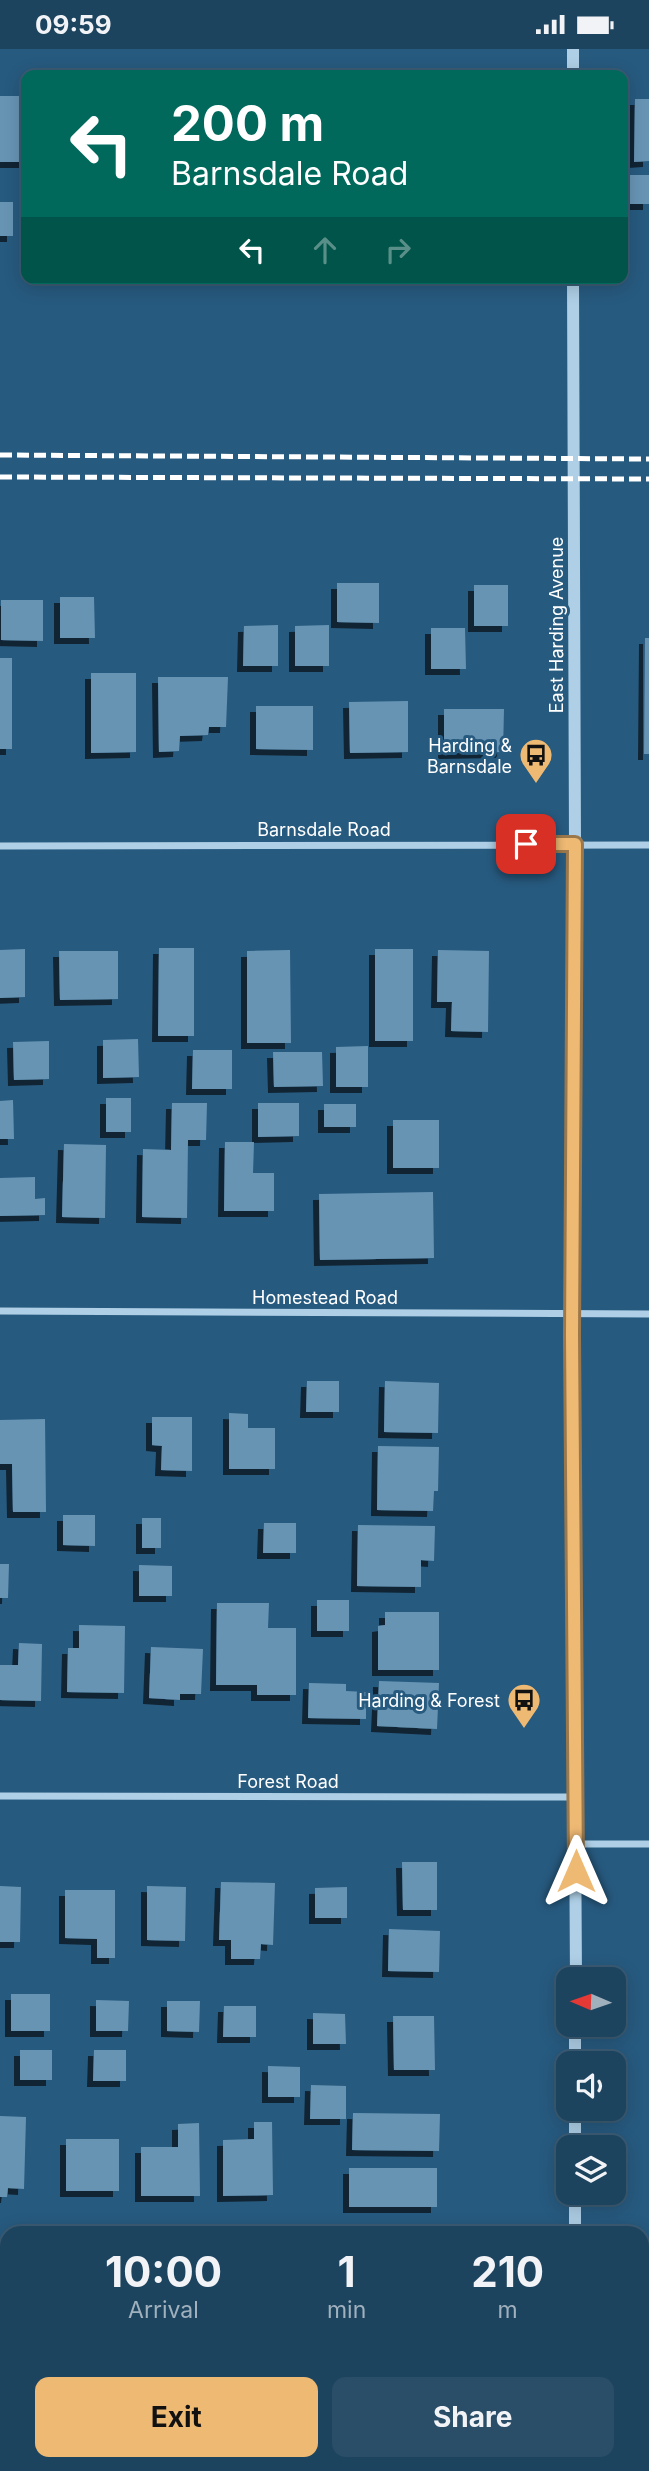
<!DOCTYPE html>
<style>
:root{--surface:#1d445f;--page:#2a4e68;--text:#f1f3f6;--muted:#a0b0bd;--line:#3b5c74;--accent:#eeb973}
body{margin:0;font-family:Inter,sans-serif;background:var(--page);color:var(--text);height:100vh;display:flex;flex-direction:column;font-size:26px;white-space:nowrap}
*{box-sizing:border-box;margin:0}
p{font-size:23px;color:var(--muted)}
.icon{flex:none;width:38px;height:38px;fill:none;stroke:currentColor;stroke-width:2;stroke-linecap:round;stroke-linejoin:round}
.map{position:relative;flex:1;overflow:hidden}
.side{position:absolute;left:0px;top:2177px;width:649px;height:245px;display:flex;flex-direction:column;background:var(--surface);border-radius:21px 21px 0 0;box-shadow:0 4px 18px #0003,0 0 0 2px var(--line)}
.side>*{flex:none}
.top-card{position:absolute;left:21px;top:21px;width:607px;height:214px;border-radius:14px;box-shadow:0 4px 18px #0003,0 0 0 2px var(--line);background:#00695c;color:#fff;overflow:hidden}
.needle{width:46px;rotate:272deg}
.controls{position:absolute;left:556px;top:1918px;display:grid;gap:14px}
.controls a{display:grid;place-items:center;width:70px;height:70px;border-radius:14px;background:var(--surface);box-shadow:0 4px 18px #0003,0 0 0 2px var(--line);font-size:35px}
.pin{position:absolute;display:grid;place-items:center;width:60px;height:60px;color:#fff;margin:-30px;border-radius:14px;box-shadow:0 4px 10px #0006}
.me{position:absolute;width:77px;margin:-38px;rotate:0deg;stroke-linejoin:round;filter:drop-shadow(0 0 5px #0008)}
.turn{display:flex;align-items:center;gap:24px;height:147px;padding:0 35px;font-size:32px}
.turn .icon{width:91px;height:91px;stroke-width:2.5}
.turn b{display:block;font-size:49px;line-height:60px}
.lanes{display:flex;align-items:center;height:66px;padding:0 35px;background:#0003;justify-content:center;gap:35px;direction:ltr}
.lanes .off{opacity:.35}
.eta{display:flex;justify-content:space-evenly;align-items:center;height:119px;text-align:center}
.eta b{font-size:42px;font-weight:700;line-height:49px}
.cta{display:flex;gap:14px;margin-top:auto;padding:14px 35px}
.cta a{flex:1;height:80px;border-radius:14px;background:var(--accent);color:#111;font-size:28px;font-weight:700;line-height:80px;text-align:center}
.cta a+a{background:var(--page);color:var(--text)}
.status{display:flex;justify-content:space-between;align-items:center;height:49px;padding:0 35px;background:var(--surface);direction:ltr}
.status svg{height:19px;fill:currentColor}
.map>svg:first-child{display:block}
</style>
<div class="status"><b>09:59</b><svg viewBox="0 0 49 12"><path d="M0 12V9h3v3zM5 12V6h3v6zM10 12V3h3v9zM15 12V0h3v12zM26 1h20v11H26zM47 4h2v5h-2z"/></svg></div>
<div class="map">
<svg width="649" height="2422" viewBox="0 0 649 2422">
<defs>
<filter id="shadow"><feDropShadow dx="-6" dy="6" stdDeviation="0" flood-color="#0009"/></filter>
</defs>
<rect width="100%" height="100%" fill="#275a7f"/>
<path fill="#6794b4" filter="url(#shadow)" d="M0,47H26V113H0Z
M635,50H649V112L634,113Z
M630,126H649V155H630Z
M0,153H13V187H0Z
M337,534H379V574L337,573Z
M474,536H508V577H474Z
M60,548H94L95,589H60Z
M1,551H43V592L1,591Z
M278,576V617H243L244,577Z
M329,576V617H295V577Z
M431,579H465L466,620H431Z
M645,589H649V705H644Z
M0,609H12V700H0Z
M91,624H136V703L91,704Z
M158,628H228L226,678H209L208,686L180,687L179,702L159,703Z
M408,652V703L350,704L349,653Z
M256,657H313V701L256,700Z
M444,660H504L503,703L444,704Z
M159,899H194V987H158Z
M25,900V948L0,949V901Z
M375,900H413V992H375Z
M290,901L291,994H247V902Z
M438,901L489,902L488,983L451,982L452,953H437Z
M59,902H118V950L60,951Z
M138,990L139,1028L103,1029V991Z
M49,992V1030L14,1031L13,993Z
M368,997V1038H336V998Z
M193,1001H232V1040H192Z
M273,1003H322L323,1037L274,1038Z
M106,1049H131V1083H106Z
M13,1051L14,1090H0V1052Z
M172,1054H207L206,1091H188L187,1169L142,1168L143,1100L171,1101Z
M258,1054H299V1087L258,1088Z
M324,1055H356V1078H324Z
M393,1071H439V1119H393Z
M225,1093H254L253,1124H274V1162H224Z
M64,1095L106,1096L105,1169L62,1168Z
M35,1128V1150L45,1149V1166L0,1167V1129Z
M433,1143L434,1209L320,1211L319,1145Z
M307,1332H339V1363H306Z
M385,1332L439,1334L438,1384L384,1383Z
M229,1364L248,1365V1379H275V1420H229Z
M152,1368H192V1422L161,1421L162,1397L152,1396Z
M45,1370L46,1463H13L12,1415H0V1371Z
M378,1397L439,1398L438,1442H434L433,1462L377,1461Z
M63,1466H95V1497L63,1496Z
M142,1469H161V1499H142Z
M264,1474H296V1504H263Z
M358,1476L435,1477L434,1512L421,1511V1538L357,1537Z
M0,1515H9L8,1549H0Z
M139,1516L172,1517V1547H139Z
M317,1551H349V1582H317Z
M217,1554H269L268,1579H296V1646H257V1636H216Z
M385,1563H439V1621H378V1577L385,1576Z
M79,1576L125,1577L124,1644L67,1643L68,1599H79Z
M19,1594L42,1595L41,1652L0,1651V1616H18Z
M151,1598L203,1600L201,1645H180V1651L149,1649Z
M379,1632L439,1634L437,1680L377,1677Z
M309,1634L346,1635V1642L366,1643V1670L308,1669Z
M402,1813H437V1861H403Z
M221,1833L275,1834L273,1896L261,1895L260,1910H231V1891H219Z
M0,1837L21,1838L20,1893H0Z
M147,1837L186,1838L185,1892L147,1891Z
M347,1838V1869H315V1839Z
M65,1841H115V1909H97V1890L65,1889Z
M389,1880L440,1882L439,1923L388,1922Z
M11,1945H50V1982H11Z
M96,1951L129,1952L128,1982H96Z
M167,1952H200L199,1983L167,1982Z
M224,1957H256V1988H223Z
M313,1964L345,1965L346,1995H313Z
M393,1967H434L435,2021H394Z
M20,2001H52V2031H20Z
M94,2001H126V2032H93Z
M268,2017L300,2018V2048H268Z
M311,2036L346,2037V2070H310Z
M353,2064L440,2065L439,2102L352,2101Z
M0,2067L26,2068L24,2140L8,2139L7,2148H0Z
M254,2073H272L273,2146L223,2147V2091L254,2090Z
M199,2074L200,2147H141V2098H178V2075Z
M66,2090H119V2142H66Z
M349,2119H437V2158H349Z
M0,2333H7V2397H0Z
M377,2415H444V2422H377Z"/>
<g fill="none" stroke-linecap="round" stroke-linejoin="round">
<path stroke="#aecfe6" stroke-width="7" d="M0,797L649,796
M0,1262L649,1265
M0,1747L575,1748
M576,1795H649
M0,2232H7
M642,2330H649"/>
<path stroke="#aecfe6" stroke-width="12" d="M573,26V0
M573,229L575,795L572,1264L576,1930
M575,2014V1976
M575,2098V2060
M575,2184V2144
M576,2422V2415"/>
<path stroke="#fff" stroke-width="5" stroke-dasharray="12 5" stroke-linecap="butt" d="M0,406L649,410
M0,428L649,430"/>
</g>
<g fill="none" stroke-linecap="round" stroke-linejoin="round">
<defs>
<path id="route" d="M526,795H575L572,1286L576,1822"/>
</defs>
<use href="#route" stroke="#9b784b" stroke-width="18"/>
<use href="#route" stroke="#eeb973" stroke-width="12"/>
</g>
<defs>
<symbol id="bus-pin" viewBox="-11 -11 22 30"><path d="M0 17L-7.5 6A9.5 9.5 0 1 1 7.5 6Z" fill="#eeb973" stroke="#275a7f"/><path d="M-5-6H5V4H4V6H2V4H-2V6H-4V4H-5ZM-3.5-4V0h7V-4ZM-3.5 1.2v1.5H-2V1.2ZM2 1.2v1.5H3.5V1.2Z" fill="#111"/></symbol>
</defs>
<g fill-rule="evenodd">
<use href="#bus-pin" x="517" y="687" width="38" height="52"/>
<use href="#bus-pin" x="505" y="1632" width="38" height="52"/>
</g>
<g text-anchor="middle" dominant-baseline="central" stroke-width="6" stroke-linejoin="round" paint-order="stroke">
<g font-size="18" fill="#fff" stroke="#275a7f">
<text transform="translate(556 576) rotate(-90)">East Harding Avenue</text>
<text x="324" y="780">Barnsdale Road</text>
<text x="325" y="1248">Homestead Road</text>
<text x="288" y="1732">Forest Road</text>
</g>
<g font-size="18" fill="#fff" stroke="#275a7f" text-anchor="end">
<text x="512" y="696">Harding &amp;<tspan x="512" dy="21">Barnsdale</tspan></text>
<text x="500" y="1651">Harding &amp; Forest</text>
</g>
</g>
</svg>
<div class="controls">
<a><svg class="needle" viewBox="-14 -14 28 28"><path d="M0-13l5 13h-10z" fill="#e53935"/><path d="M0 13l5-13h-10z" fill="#a0b0bd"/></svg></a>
<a><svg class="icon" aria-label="sound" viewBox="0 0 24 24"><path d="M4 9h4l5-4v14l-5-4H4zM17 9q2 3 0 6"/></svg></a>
<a><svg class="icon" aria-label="layers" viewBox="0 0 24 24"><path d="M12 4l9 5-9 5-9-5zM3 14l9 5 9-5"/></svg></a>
</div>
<div class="pin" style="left:526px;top:795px;background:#d93025"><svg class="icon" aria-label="arrive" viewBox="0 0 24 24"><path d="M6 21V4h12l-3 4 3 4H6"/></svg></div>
<svg class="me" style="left:576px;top:1822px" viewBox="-20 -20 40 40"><path d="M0-17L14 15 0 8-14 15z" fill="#eeb973" stroke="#fff" stroke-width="4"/></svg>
<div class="top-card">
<div class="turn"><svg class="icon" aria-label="left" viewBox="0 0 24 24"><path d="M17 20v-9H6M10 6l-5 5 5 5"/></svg><div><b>200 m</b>Barnsdale Road</div></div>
<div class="lanes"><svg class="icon" aria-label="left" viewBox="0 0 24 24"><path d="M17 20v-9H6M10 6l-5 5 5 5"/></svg><svg class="icon off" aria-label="ahead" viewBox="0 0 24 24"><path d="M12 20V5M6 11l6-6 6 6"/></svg><svg class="icon off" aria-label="right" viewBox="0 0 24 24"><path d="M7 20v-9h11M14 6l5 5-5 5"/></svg></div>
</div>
<section class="side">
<div class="eta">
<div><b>10:00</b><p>Arrival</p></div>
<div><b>1</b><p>min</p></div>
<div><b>210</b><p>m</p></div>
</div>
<div class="cta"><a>Exit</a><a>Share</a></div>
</section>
</div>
